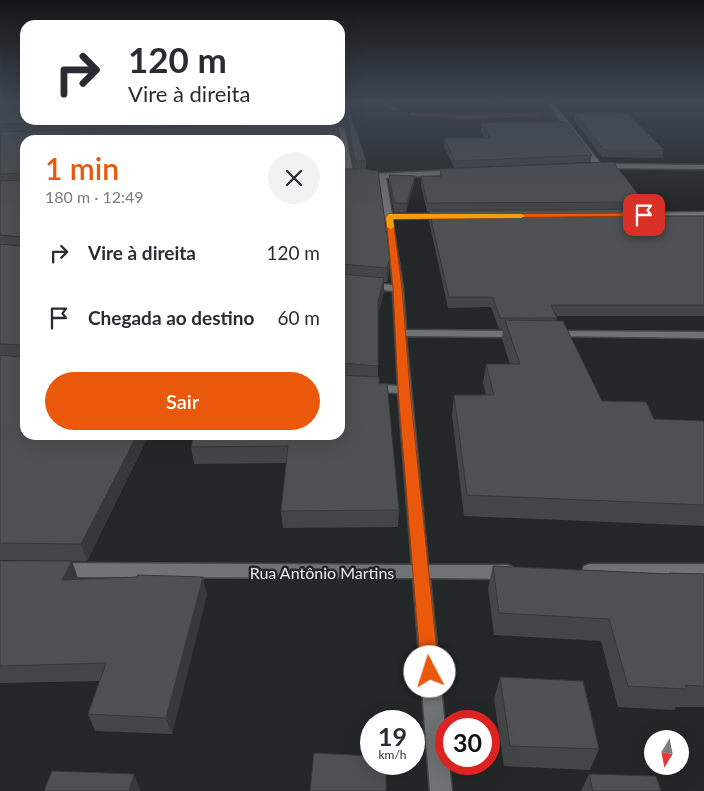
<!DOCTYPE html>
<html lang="pt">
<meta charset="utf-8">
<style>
:root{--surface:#fff;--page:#f2f2f3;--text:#2b2b33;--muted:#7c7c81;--accent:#ea580c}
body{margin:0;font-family:Lato,sans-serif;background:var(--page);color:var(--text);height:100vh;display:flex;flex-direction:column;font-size:19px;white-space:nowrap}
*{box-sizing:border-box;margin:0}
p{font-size:16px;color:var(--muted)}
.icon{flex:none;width:28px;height:28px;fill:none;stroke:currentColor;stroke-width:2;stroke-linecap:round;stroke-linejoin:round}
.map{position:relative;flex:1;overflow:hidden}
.side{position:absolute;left:20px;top:135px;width:325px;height:305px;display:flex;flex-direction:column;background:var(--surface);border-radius:15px;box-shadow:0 5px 20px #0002}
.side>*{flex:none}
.top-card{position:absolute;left:20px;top:20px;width:325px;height:105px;border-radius:15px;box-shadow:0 5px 20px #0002;background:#fff;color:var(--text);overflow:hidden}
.needle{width:32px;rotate:190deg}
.tools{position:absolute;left:644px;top:730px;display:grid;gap:10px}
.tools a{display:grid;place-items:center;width:45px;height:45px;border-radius:50%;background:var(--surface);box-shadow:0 5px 20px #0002;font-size:25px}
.speed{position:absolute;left:360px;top:710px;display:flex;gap:10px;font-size:25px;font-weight:700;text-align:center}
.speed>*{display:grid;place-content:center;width:65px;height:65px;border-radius:50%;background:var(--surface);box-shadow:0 5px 20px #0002;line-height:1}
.speed small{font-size:12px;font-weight:400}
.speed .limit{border:8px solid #d22;background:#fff;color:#111}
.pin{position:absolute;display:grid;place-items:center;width:42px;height:42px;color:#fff;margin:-21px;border-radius:10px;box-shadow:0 2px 8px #0006}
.me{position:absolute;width:55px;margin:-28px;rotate:355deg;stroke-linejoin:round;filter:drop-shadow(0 0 4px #0008)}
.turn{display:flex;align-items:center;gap:18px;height:105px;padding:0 25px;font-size:22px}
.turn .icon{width:65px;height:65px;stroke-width:2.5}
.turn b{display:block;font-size:35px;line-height:42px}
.round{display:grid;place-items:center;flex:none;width:52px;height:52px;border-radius:26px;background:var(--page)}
.head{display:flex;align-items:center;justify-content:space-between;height:85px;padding:0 25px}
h1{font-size:30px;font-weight:600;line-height:38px;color:var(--accent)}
.button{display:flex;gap:10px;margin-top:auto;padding:10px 25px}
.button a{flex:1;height:58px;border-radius:30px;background:var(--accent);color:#fff;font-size:20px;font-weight:600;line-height:58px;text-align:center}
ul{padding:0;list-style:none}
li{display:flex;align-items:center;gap:15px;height:65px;padding:0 25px}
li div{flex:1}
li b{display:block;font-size:19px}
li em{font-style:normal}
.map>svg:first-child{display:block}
</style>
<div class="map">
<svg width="704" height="791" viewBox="0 0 704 791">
<rect width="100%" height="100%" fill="#242728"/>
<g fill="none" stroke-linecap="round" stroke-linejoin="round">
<path fill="#803f29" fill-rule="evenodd" d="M378,100H384L398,110L393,111Z
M411,112L464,115L535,112L538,114L535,116L464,119L409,115Z"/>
<defs>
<path id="street" d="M493,100H518L494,103L491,101Z
M545,100H551L601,164L704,165V169L596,168Z
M342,127L345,129L354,177L350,179L346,177L339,131L322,132L319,130Z
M457,170L461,172L460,174L386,178L392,214H444L448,216L444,218L392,219L403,288L406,330L519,331L525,334L519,337L406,336L428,565H507L513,567L515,572L513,577L507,579L430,578L446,737V764H449L452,791H430L413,578L60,577L54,575L52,570L54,565L60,563L412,565L398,393L340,389V381L398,386L393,291L340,286V280L393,285L379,178H374V174Z
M704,212V216L637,217L633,215L637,213Z
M554,331L704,332V338L550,336L548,334L550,332Z
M590,564H704V578H590L584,576L582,571L584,566Z"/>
</defs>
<use href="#street" stroke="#424546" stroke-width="3"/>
<use href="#street" fill="#707374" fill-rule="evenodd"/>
</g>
<path fill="#434547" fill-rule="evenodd" d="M0,100L25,120H340V101L366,161V169L389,272L387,282H384V292L378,314V377L399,510L398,527L283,528L281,511L286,463L194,464L191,447L340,435V140H25V435H149L87,561L0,560ZM338,125H342L347,129L354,169H344V162Z
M575,113L664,150L662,158L602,157L574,120Z
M481,123L592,155L590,162L454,168L444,146V138H485L481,131Z
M440,169L644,202L642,209L655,216H704V316H556L557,318L556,321L602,401L654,419L704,422V526L464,516L452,415L454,395H486L483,383L486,364H510L502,339L503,329H499L491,307L448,308L429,221V212H427L421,185V176L440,177Z
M389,175L414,184L406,212H394L389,183Z
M0,561L78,579L207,594L172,734L95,731L88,714L100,681L0,683Z
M493,566L669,574V573L704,574V707H676L674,710L618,707L601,641L494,635L488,588Z
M500,677L599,749L590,770L504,766L494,699Z
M589,774L661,791H581Z"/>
<path fill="#373839" d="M344,162V173L340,174V163Z
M415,176L414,184L406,212L407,203Z
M390,258L389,272L387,282V268Z
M384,278V292L377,316L378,301Z
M137,435H149L87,561L81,544Z
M72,561L78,578L69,597L62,580Z
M203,577L207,594L172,734L166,718Z
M134,774L141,791H129Z"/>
<path fill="#4e5052" stroke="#373839" d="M0,100H25V120H157L0,124Z
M346,100L366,161H355L347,118L342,115H340V101Z
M575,113L628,114L664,150H604Z
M337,122L344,162L340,163V140H25V435H137L81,544L0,543V355L19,357L21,355V347L20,345L0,344V244L20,246L22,244V237L0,235V181L23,180V175L21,173L0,174V132Z
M566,122L592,155L455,161L444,138H491L481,123Z
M613,162L644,202L427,203L421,176L442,177L440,169Z
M340,169H368L369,170L378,171L390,258L387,268L340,264Z
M389,175L415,176L407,203H394Z
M650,209L655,216H704V305H551L557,318H500L493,297H449L429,211Z
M340,274L384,278L378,301V366L340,363Z
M505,320L563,321L602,401L646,402L654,419L703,421L704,422V505L467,495L454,395H494L486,364H520Z
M340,375L379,377V384L387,383L399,510L281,511L288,446L191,447L194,435H340Z
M0,561H72L62,580L137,577L138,575L203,577L166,718L88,714L106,663L0,666Z
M493,566L670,574L669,573L704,574V686L685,685L686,689L628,686L609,619L499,613Z
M500,677L583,681L599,749L510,746Z
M314,753L371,756V764H386V791H310Z
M52,771L134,774L129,791H44Z
M589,774L656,776L661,791H593Z"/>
<linearGradient id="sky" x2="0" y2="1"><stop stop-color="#141516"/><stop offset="0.48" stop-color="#3f4753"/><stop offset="1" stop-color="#3f4753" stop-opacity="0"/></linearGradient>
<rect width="704" height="210" fill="url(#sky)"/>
<path fill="#ea580c" stroke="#983908" d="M644,213L648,215L647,216L393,219L402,288L410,390L439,672L436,677L430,680L424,677L421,672L398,390L393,288L386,217L389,214Z"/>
<path fill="#f59e0b" d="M389,214H521L525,216L521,218L393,219L394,227L391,229L387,227L386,217Z"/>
<g text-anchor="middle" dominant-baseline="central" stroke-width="5" stroke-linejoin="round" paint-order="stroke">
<g font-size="16" fill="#eaeced" stroke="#242728">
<text x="322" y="572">Rua Antônio Martins</text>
</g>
</g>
</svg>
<div class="tools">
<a><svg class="needle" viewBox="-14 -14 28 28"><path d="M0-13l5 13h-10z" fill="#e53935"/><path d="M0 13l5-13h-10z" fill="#7c7c81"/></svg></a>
</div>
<div class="speed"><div>19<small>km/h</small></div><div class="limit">30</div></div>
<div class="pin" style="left:644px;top:215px;background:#d93025"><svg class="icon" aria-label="arrive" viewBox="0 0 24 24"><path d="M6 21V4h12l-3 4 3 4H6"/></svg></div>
<svg class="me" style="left:430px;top:672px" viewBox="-20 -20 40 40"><circle r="19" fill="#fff"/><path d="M0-13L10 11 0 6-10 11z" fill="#ea580c"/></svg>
<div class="top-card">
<div class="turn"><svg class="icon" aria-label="right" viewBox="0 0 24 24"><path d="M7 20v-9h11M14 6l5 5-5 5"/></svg><div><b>120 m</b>Vire à direita</div></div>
</div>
<section class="side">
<div class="head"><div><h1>1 min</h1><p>180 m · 12:49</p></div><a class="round"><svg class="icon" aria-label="close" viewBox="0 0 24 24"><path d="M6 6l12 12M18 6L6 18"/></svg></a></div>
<ul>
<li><svg class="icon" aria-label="right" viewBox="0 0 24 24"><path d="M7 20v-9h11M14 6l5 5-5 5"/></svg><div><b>Vire à direita</b></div><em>120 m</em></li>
<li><svg class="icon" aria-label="arrive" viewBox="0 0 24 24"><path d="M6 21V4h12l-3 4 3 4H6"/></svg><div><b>Chegada ao destino</b></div><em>60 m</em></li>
</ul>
<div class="button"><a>Sair</a></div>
</section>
</div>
